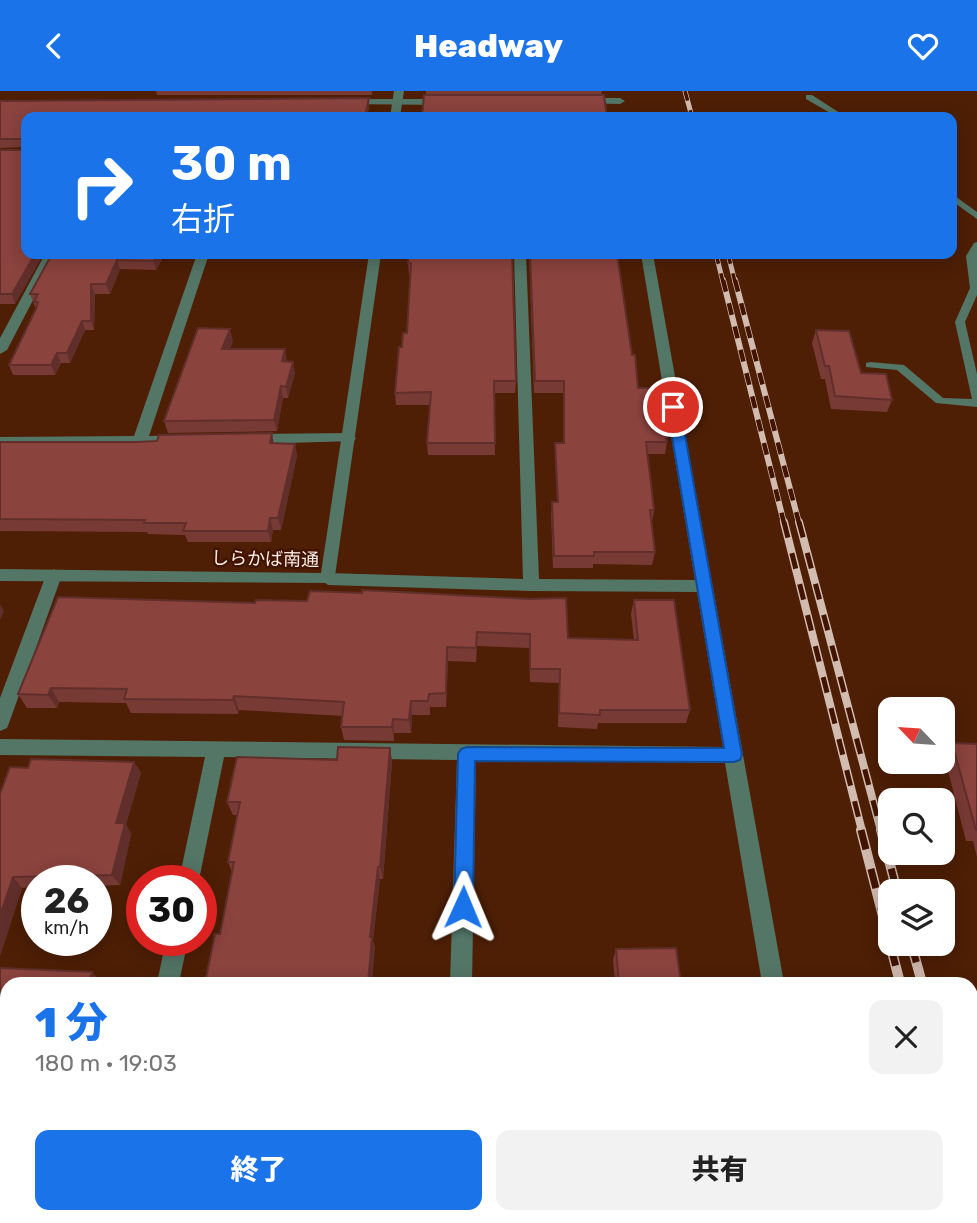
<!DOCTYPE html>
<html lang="ja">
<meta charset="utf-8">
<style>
:root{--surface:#fff;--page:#f2f2f2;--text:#222;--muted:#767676;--accent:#1a73e8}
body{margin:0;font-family:Rubik,"Noto Sans JP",sans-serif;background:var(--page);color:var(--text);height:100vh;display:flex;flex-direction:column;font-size:26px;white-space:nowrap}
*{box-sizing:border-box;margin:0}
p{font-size:23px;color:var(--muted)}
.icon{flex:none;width:38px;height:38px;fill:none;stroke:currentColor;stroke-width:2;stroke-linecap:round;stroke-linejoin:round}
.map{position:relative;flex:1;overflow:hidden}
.drawer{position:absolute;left:0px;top:886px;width:978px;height:247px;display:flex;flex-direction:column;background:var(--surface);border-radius:21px 21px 0 0;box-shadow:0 4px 18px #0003}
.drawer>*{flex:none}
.banner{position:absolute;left:21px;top:21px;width:936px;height:147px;border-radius:14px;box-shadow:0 4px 18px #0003;background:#1a73e8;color:#fff;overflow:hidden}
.needle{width:46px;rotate:295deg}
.buttons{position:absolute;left:878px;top:606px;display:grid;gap:14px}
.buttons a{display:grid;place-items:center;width:77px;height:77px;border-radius:14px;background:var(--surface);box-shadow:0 4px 18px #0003;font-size:35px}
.speed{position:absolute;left:21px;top:774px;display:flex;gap:14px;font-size:35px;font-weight:700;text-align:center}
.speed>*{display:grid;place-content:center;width:91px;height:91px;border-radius:50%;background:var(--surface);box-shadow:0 4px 18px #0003;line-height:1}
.speed small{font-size:18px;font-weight:400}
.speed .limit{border:10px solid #d22;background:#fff;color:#111}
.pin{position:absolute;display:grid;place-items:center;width:60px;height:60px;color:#fff;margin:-30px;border:4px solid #fff;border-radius:50%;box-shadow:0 2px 7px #0007}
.me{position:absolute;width:77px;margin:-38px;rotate:1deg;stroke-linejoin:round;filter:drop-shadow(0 0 5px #0008)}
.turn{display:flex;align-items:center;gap:24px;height:147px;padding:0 35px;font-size:32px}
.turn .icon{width:91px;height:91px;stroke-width:2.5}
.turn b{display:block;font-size:49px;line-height:60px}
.round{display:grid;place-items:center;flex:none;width:74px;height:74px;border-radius:14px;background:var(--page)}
.summary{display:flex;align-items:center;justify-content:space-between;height:119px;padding:0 35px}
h1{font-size:42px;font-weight:800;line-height:52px;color:var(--accent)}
.button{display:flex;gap:14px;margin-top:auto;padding:14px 35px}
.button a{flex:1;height:80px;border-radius:14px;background:var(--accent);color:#fff;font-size:28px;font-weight:800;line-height:80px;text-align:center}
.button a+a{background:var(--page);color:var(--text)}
header{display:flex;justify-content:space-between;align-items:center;height:91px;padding:0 35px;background:var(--accent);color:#fff;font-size:32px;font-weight:800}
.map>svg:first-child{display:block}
</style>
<header><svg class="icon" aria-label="back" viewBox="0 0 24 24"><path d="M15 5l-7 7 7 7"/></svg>Headway<svg class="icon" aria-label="heart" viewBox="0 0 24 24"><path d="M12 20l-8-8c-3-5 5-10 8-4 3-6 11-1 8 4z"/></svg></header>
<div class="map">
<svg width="977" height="1132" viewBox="0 0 977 1132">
<rect width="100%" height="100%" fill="#4e1f05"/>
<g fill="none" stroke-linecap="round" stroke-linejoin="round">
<path fill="#547667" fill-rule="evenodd" d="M806,4H812L846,26H837L806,8Z
M952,103L977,121V128L952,110Z
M977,151V204L965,231L977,283V316L936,312L897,279L866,276V272L870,271L904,274L943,307L972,308L955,231L970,197L966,165L974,152Z"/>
<path fill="#547667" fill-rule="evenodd" d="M581,7H620L625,10L620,13L578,12L576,10Z
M347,8H445L450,11L445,14L344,13L342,11Z
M45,163H57L7,259L0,263V247Z
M197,163H209L149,345L181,344L186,346L188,349L186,352L0,356V346L134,345Z
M514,163H526L539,488L695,489L641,163H653L784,892H762L725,672L476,669L472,892H450L457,669L224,666L199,789H179L205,666L0,664V648L723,656L697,501L531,500L328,494L320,488L328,482L523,488Z
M349,342L356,347L354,350L251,353L244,348L251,343Z
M54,478L62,484L9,632L7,637L0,640V607L46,484Z
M166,849H188L179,892H157Z
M106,1125H132L131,1132H105Z
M442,1125H468V1132H442Z
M800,1125H826L827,1132H801Z"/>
<path fill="#547667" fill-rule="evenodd" d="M394,0H404L400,26H390Z
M369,163H381L334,492L0,490V478L321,482Z"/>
<defs>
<path id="rail-far3" d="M685,0L692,26
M716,163L723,191
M728,163L735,191"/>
<path id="rail-far2" d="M723,189L784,432
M735,189L799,432"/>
<path id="rail-far1" d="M784,431L862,740
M799,431L881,740"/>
<path id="rail" d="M861,739L900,892
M881,739L897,800
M911,852L922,892
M971,1078L977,1099
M959,1125L960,1132"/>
</defs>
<use href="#rail-far3" stroke="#d2bbaf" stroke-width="5"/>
<use href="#rail-far2" stroke="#d2bbaf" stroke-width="6"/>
<use href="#rail-far1" stroke="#d2bbaf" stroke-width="8"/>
<use href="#rail" stroke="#d2bbaf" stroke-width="10"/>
<use href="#rail-far3" stroke="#421400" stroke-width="3.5" stroke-dasharray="10" stroke-linecap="butt"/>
<use href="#rail-far2" stroke="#421400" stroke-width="4.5" stroke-dasharray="12" stroke-linecap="butt"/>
<use href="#rail-far1" stroke="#421400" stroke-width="5" stroke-dasharray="16" stroke-linecap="butt"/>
<use href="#rail" stroke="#421400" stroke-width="7" stroke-dasharray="20" stroke-linecap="butt"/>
</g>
<path fill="#783a35" d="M156,0H372V4H157Z
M426,0H602L601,4H426Z
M369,7V16L367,26H26V163L15,213H0V59H23L25,56L0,57V10Z
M52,163H165L156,179L120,178L110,203H95L94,239H85L70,272H61L55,284H13L9,274L36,218L30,203Z
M409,163L516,290L515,302H494L495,364H428L427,352L430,314H396L395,302L402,256L407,242L410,184H409L408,172Z
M529,163H617L632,264L638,297L667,351L665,363H647L654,419L652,431H651L655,461L652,474L593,473V477H553L551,423L552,411H557L555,365V352H563V302H534Z
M816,239L861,282L892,309L887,321L831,318L825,288H821L812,252Z
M233,250L230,258L287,270L295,282L288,307H283L277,340L168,342L164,330Z
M0,351L295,353L297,365L281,439H273L271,451H188L185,444L148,443L147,441L0,440Z
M58,506L568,547L634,549L631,523L634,509L690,619L686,632H598L597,638L558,636L559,592L530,591L529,557L477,555L476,571L448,570L446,616H430V624H412L411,642H394V650L344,649L341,636L342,625L239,619L238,623L131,622L126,612L59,611L57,617H27L18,603Z
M952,652L977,653V766L973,750H966L944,664Z
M390,657L392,671L383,788H380L373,849L375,857L220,843L232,781L228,771L238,724H233L227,711L337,669Z
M134,671L141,682L126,733L131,743L120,794L96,795V789H37V796L22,797L0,865L28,677Z
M616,858L681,892H615L613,868Z"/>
<path fill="#612f2b" d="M369,7V16L367,26H365Z
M35,163H44L15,213L12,203Z
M157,163H165L156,179L154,170Z
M117,169L120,178L110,203L106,193Z
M91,193L95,203L94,239L91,230Z
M82,230L85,239L70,272L67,262Z
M230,238L233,250L225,270L222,258Z
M285,258L287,270L284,282L282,270Z
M57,262L61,272L55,284L51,274Z
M293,271L295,282L288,307L286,296Z
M281,295L283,307L277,340L274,329Z
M272,342L274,354L270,352Z
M295,353L297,365L281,439L278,427Z
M270,427L273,439L271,451L268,440Z
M0,513L4,520L0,529Z
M447,556L448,570L446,616V602Z
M51,597L59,611L57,617L48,604Z
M234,605L239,619L238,623L233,609Z
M411,610L412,624L411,642L409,629Z
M393,628L394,642V650L392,636Z
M390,657L392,671L383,788L380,776Z
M134,671L141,682L126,733L131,743L120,794L112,784L116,732Z
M378,776L380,788L373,849L375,857L372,892H368L370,846Z
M13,786L22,797L0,865V825Z
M92,881L100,890V892H89Z
M6,1112L7,1113V1125H15L14,1132H1Z
M357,1125H361L360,1132H356Z"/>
<path fill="#8b433e" stroke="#612f2b" stroke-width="2" d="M424,4H604L607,26H422Z
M369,7L365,26H26V163H35L12,203H0V59H23L25,56L23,48H0V10Z
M52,163H157L154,170L117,169L106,193H91V230H82L67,262H57L51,274H9L36,218L38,211H34L38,203H30Z
M409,163H512L516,290H494L495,352H427L431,301L395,302L399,256H402L403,242H407L411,172H408Z
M530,163H617L632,264H635L638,297H659L667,351H646L654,419H650L655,461H594V465H554L552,411H558L555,352H564V290H535Z
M198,237L230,238L222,258H285L282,270L293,271L286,296L281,295L274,329L164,330Z
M816,239L849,240L861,282L886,283L892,309L835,305L829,275H825Z
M272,342L270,352L295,353L278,427H270L268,440H183L186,432H144L145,429L0,428V351H137L157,350L159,344Z
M362,499L529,508L566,507L568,547L638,549L634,509H674L690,619H600V624L559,622L560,578H530V543L477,541L476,557L447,556L446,602L429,603L428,610H411L409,629L393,628L392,636H341L344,611L234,605L233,609L124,608L127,598L51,597L48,604L18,603L58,506L255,512L256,509L307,510L310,500L362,502Z
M952,652L977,653V739H976Z
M338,656L390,657L380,776H378L370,846H372L368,892H205L215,843H220L234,771H228L240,711H227L237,666L337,669Z
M31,668L134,671L116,732H125L112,784L13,786L0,825V703L10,676L28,677Z
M676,857L681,892H619L616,858Z
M0,877L92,881L89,892H7V1112H6L1,1132H0Z
M170,1125H357L356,1132H168Z
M503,1125H602L603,1132H503Z"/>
<path fill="#1a73e8" stroke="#114b97" stroke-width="2" d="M673,312L680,316L742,664L740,669L734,671L475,670L473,816L470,822L463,825L456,822L454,816L458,663L461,658L467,656L724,657L667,316Z"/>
<g text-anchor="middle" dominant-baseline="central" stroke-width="5" stroke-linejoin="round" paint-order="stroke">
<g font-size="18" fill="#feeee7" stroke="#421400">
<text transform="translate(265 468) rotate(1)">しらかば南通</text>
</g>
</g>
</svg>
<div class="buttons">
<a><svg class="needle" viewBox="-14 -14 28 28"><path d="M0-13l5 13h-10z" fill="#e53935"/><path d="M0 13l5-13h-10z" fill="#767676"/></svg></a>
<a><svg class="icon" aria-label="search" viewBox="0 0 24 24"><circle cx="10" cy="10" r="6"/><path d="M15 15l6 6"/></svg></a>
<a><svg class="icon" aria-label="layers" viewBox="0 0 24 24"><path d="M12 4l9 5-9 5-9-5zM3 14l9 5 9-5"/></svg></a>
</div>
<div class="speed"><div>26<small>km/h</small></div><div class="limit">30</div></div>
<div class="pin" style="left:673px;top:316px;background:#d93025"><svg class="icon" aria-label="arrive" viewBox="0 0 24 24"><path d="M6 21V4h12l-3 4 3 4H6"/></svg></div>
<svg class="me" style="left:463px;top:816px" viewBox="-20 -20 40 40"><path d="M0-17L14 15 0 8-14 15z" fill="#1a73e8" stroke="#fff" stroke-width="4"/></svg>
<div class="banner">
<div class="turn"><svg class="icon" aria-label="right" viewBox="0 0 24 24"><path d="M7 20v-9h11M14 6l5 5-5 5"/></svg><div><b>30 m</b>右折</div></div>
</div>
<section class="drawer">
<div class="summary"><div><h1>1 分</h1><p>180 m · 19:03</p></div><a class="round"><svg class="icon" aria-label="close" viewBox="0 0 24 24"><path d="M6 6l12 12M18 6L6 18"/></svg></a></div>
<div class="button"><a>終了</a><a>共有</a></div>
</section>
</div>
